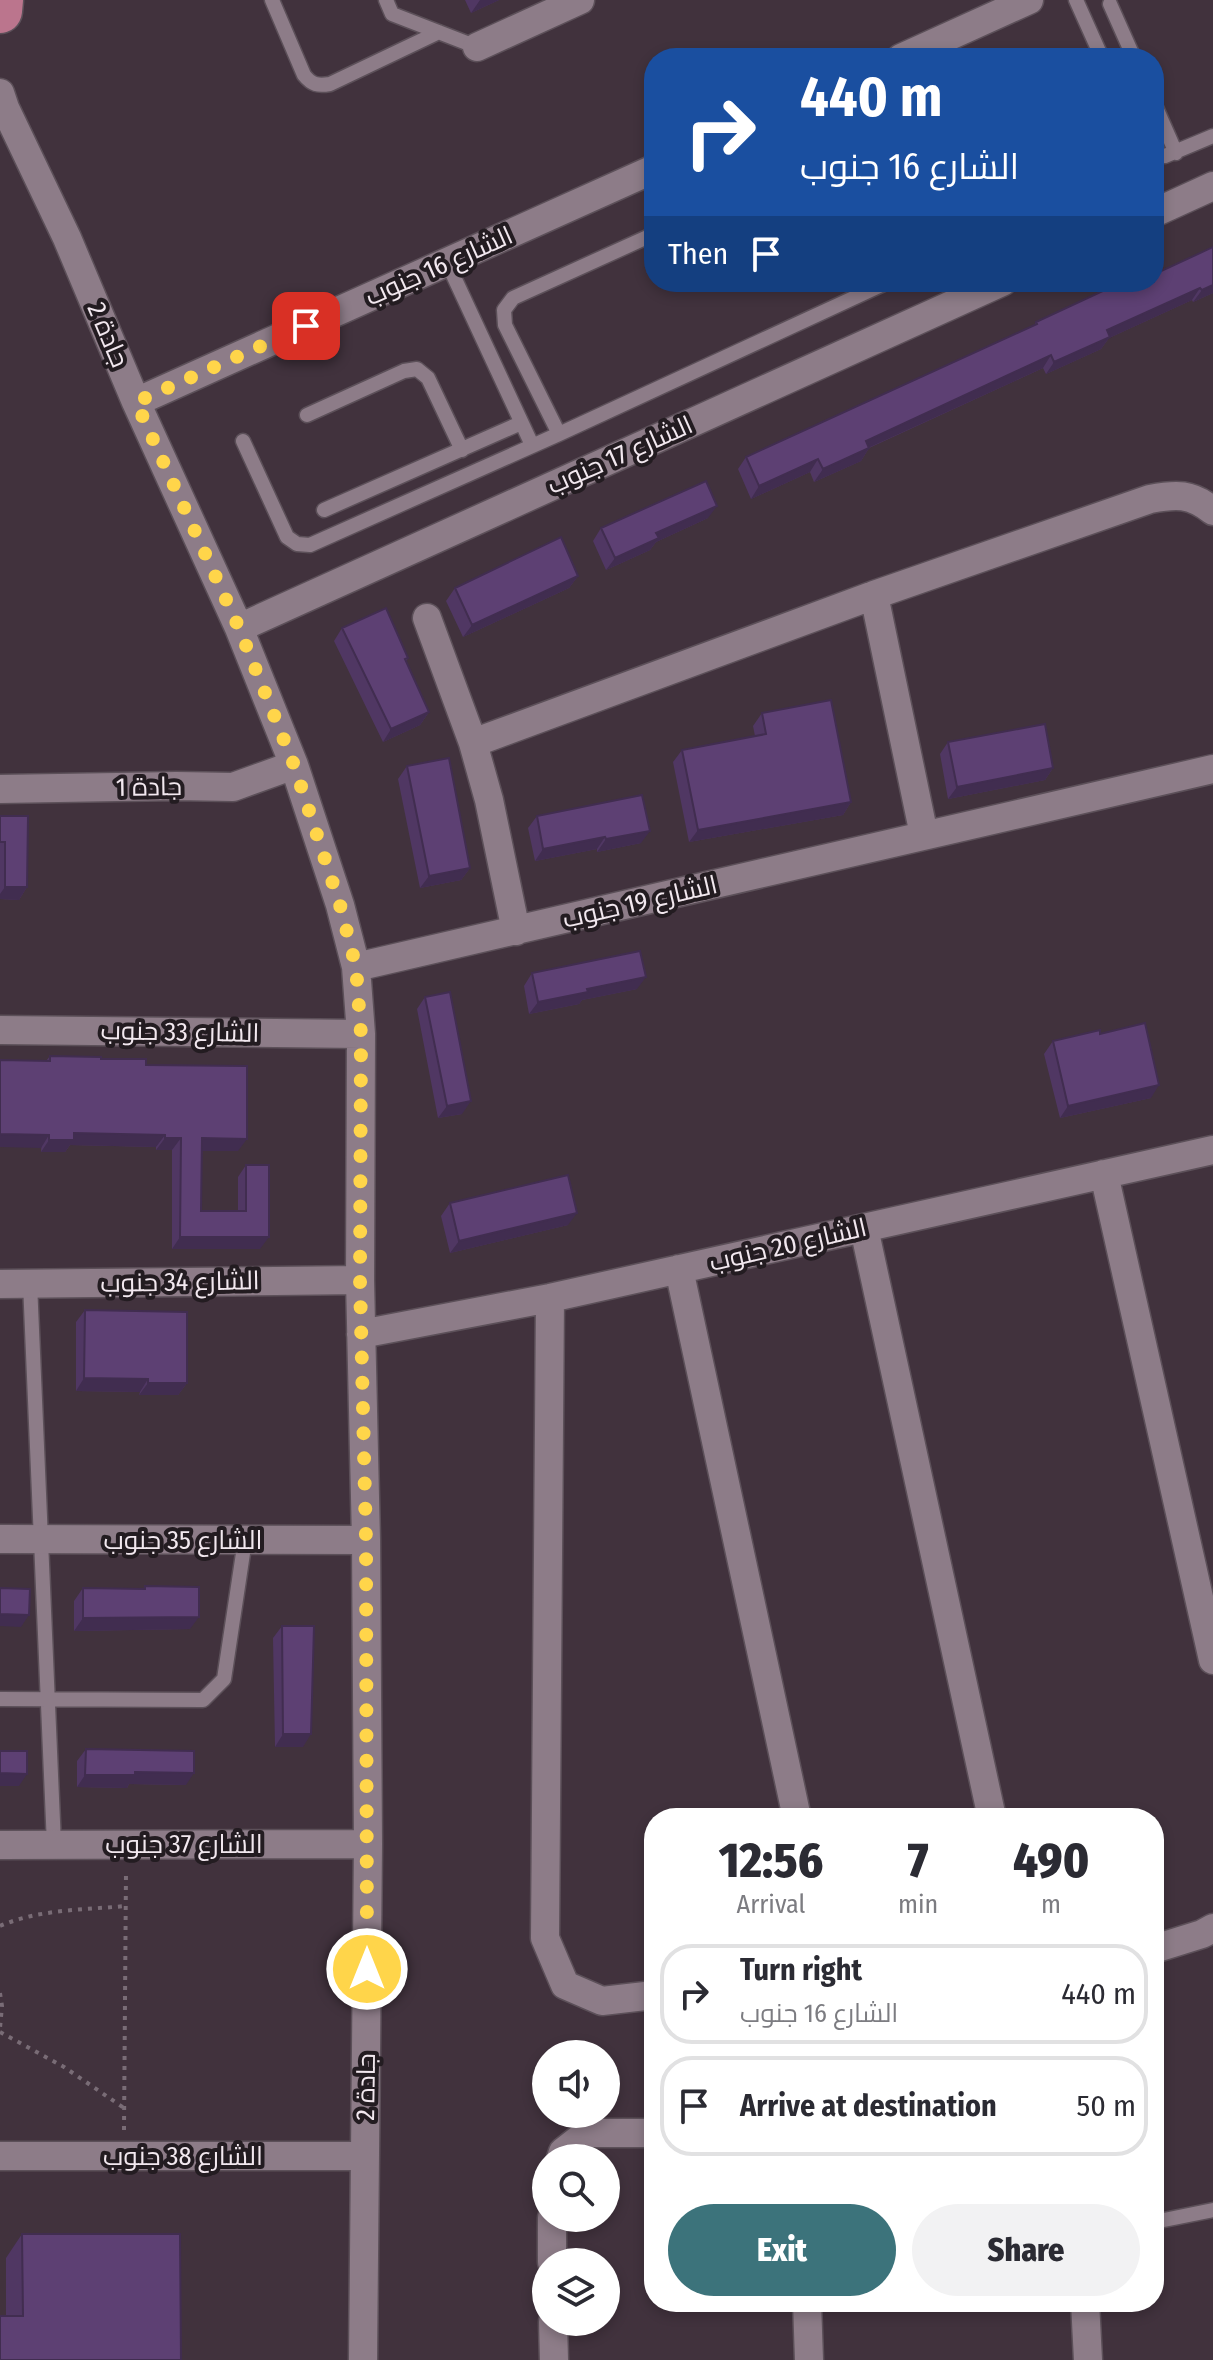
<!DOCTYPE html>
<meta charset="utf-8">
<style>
:root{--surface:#fff;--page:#f2f2f3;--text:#2b2b33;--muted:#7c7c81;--line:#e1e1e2;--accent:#3c737b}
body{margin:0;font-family:"Fira Sans Condensed",Cairo,sans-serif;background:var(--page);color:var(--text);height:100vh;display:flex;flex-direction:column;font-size:30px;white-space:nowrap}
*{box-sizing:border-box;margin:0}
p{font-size:26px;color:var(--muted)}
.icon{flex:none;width:44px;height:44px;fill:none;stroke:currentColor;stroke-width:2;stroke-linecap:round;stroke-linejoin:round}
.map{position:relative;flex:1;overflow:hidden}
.panel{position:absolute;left:644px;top:1808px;width:520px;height:504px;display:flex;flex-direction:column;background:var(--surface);border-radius:32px;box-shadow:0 4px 12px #0003}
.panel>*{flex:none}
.top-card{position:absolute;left:644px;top:48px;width:520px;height:244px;border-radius:32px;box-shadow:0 4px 12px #0003;background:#1a4fa0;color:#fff;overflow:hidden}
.buttons{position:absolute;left:532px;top:2040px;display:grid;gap:16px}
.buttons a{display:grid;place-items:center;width:88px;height:88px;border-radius:50%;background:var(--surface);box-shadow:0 4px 12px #0003;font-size:40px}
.pin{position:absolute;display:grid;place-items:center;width:68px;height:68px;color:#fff;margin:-34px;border-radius:16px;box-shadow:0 4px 12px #0006}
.me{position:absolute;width:88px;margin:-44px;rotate:0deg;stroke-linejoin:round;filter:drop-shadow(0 0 6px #0008)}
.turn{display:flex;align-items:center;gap:28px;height:168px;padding:0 24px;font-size:36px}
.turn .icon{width:104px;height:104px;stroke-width:2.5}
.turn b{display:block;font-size:56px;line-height:68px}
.then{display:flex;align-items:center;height:76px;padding:0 24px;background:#0003;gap:16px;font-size:30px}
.eta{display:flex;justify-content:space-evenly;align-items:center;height:136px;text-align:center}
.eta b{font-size:48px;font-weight:800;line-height:56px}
.primary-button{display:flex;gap:16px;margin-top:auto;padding:16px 24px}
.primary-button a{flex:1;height:92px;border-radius:48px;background:var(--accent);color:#fff;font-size:32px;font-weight:800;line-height:92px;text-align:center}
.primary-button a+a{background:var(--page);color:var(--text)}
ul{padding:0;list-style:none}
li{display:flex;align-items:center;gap:24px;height:100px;margin:0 16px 12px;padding:0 8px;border:4px solid var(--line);border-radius:32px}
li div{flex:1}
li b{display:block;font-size:30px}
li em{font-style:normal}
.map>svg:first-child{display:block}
</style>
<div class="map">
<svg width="1213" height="2360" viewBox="0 0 1213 2360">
<rect width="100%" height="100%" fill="#41323d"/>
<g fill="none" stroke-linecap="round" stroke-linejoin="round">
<defs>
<path id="service" d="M272,0L304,75C312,85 318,86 330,84L439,32
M386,0L392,14L477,47
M1076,0L1102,58
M1110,4L1134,58
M1154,103L1176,153
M1154,154L1165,156L1213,136
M447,262L532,445
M307,415L404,371L417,369L428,378L462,450
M559,434L505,325L504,310L513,298L654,234
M243,441L287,537L297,544L310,545L559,434L888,282
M324,510L521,423
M30,1283L54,1845
M0,1699L203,1700L224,1679L245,1540
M1154,2222L1213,2210"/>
<path id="minor" d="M477,47L580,0
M901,58L1029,0
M0,93L5,108L67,238L136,402L239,628L294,765L340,905L356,967L361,1034L360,1280L366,1540L368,1844L363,2360
M1154,213L1213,186
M136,402L654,169
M874,595L924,835
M427,618L473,743L489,800L516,931
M239,628L1002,282
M473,743L874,595L1150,499C1176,494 1191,493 1213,511
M0,789L176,786L233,787L294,765
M356,967L1213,769
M0,1030L361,1034
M1104,1174L1213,1660
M864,1228L992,1818
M679,1269L797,1818
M0,1284L360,1280
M550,1298L545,1938L565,1985L602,2001L654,1995
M361,1334L550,1298L1213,1150
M0,1539L366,1540
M0,1845L368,1844
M1154,1949L1202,1934L1213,1928
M0,2156H365
M561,2158L563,2152L587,2133H654
M552,2218V2262
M807,2302L809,2360
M1085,2302L1088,2360
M553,2322L554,2360"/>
<path id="primary" d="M0,11L1,0"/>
</defs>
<use href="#service" stroke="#5c5059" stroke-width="17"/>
<use href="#minor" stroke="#5c5059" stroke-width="31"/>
<use href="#primary" stroke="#5c5059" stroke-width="47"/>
<path stroke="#796c76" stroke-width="4" stroke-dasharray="4 6" stroke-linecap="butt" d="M0,1926C39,1909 84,1910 125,1906
M0,1993L2,2006L0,2028
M0,2032L64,2067L124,2108
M124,2130L126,1871"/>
<use href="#service" stroke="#8d7c88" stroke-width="14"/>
<use href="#minor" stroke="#8d7c88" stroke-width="28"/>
<use href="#primary" stroke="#bb758d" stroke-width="44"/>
</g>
<path fill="#503763" d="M465,0H499L471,13Z
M1213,247V293L1193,302L1192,300L1109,338L1101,349L1046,374L1043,368L869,448L861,461L814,482L810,472L751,499L738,469L746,457L1034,325L1036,322L1155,274Z
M708,518L656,542L650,550L606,570L593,541L601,528Z
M578,576L569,588L463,637L446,601L455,588Z
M342,628L408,658L406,662L429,712L420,725L383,742L334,641Z
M762,713L851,802L843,815L689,842L673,762L682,750L755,736L753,726Z
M948,742L1053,768L1045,780L948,799L940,754Z
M407,766L470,868L461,880L420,888L398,779Z
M0,816L27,887L19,900L0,899Z
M537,816L641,843L597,852V849L535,861L528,828Z
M532,973L637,989L582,1000L579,1004L529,1014L524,986Z
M425,997L462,1114L438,1118L417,1009Z
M1100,1034L1151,1098L1060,1118L1044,1054L1053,1041Z
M50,1056L101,1059L146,1065L238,1151H202L201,1211H238V1177L246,1165L260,1249H172V1150H156V1147L70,1145L65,1152H41L46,1061Z
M450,1203L568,1225L450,1253L441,1216Z
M85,1310L187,1383L178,1395H139L140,1392L76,1391V1322Z
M145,1586L190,1629L74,1631V1601L83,1588L143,1589Z
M282,1626L303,1747H275L273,1638Z
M86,1749L186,1785L129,1784L127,1788L77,1787V1761Z
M22,2234L181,2360L6,2316V2258Z"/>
<path fill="#412d50" d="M480,0H499L471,13Z
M1213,285V293L1193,302L1202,290Z
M1200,288L1192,300L1109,338L1101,349L1046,374L1054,362L1107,330Z
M1051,355L1043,368L857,453L866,441Z
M869,448L861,461L814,482L823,469Z
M818,459L810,472L751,499L759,486Z
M717,506L708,518L656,542L650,550L606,570L615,558L656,533Z
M578,576L569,588L463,637L472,625Z
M429,712L420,725L383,742L391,729Z
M1053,768L1045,780L948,799L957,787Z
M851,802L843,815L689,842L698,830Z
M650,831L641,843L597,852L606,839Z
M605,837L597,849L535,861L543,849Z
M470,868L461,880L420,888L429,876Z
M5,887H27L19,900L0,899V894Z
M646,977L637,989L582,1000L579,1004L529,1014L538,1002L587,989Z
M1159,1085L1151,1098L1060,1118L1068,1106Z
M471,1101L462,1114L438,1118L447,1106Z
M74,1133L165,1135L156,1147L70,1145L65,1152H41L49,1140Z
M0,1134L49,1135L41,1148L0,1147Z
M165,1138H181L172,1150H156Z
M202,1138L247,1139L238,1151H193Z
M577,1213L568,1225L450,1253L459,1241Z
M180,1237H269L260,1249H172Z
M84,1378L148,1379L140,1392L76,1391Z
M148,1383H187L178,1395H139Z
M0,1614L29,1615L21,1627L0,1626Z
M199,1617L190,1629L74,1631L83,1618Z
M283,1734H311L303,1747H275Z
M135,1772L194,1773L186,1785L129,1784L127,1788L77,1787L85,1775Z
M0,1773L27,1774L19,1786H0Z"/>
<path fill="#5d4073" stroke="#412d50" stroke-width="2" d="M1213,247V285L1202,290L1200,288L1107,330L1110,337L1054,362L1051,355L866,441L869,448L823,469L818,459L759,486L746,457L1037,324L1036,322L1122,282H1154V272L1155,274Z
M706,481L717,506L656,533L659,538L615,558L601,528Z
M561,537L578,576L472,625L455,588Z
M386,608L408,658L405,659L429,712L391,729L342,628Z
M831,700L851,802L698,830L682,750L766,734L762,713Z
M1045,724L1053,768L957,787L948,742Z
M449,758L470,868L429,876L407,766Z
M642,795L650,831L606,839L605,837L543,849L537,816Z
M0,816H28L27,887H5V842H0Z
M640,951L646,977L587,989L588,992L538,1002L532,973Z
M450,992L471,1101L447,1106L425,997Z
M1145,1023L1159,1085L1068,1106L1053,1041L1100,1030V1034Z
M50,1056L101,1057V1059H146V1065L247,1066V1139L202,1138L201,1211H246V1165H269V1237H180L181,1138H165V1135L74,1133V1140H49V1135L0,1134V1060L50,1061Z
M568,1175L577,1213L459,1241L450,1203Z
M85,1310L187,1312V1383H148V1379L84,1378Z
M145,1586L199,1587V1617L83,1618V1588L145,1589Z
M0,1588L30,1589L29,1615L0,1614Z
M282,1626H314L311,1734H283Z
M86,1749L194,1751V1773L135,1772V1775H85Z
M0,1751H27V1774L0,1773Z
M22,2234H180L181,2360H0V2316H23Z"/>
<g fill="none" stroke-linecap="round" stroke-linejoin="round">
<path stroke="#ffd54a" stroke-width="14" stroke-dasharray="0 25.2" d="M306,326L136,402L239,628L294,765L340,905L356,967L361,1034L360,1280L366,1540L367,1969"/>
</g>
<g text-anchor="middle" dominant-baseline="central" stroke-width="8" stroke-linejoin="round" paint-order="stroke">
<g font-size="26" fill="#f2e8ef" stroke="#231c21">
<text transform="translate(439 266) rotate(-24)">الشارع 16 جنوب</text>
<text transform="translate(108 335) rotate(67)">جادة 2</text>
<text transform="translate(620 455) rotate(-24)">الشارع 17 جنوب</text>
<text transform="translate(149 787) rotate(-1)">جادة 1</text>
<text transform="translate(640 902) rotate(-13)">الشارع 19 جنوب</text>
<text transform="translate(180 1032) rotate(1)">الشارع 33 جنوب</text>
<text transform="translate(788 1245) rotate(-13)">الشارع 20 جنوب</text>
<text transform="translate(180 1282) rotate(-1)">الشارع 34 جنوب</text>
<text x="183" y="1540">الشارع 35 جنوب</text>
<text x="184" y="1844">الشارع 37 جنوب</text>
<text transform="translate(366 2087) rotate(-89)">جادة 2</text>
<text x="183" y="2156">الشارع 38 جنوب</text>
</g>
</g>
</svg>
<div class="buttons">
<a><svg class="icon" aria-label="sound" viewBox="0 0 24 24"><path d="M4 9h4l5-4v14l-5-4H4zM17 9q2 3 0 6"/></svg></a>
<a><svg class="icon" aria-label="search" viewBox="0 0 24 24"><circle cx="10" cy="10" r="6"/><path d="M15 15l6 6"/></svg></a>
<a><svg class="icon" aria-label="layers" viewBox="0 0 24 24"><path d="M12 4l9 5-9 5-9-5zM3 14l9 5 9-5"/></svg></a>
</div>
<div class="pin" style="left:306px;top:326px;background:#d93025"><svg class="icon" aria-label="arrive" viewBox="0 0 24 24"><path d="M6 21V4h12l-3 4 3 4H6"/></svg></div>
<svg class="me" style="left:367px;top:1969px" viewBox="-20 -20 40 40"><circle r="17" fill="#ffd54a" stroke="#fff" stroke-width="3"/><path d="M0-11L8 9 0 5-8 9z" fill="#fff"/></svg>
<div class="top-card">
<div class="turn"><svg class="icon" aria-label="right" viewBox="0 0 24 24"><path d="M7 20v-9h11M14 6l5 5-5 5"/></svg><div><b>440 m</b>الشارع 16 جنوب</div></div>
<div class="then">Then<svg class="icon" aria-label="arrive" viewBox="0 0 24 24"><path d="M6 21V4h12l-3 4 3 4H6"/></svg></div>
</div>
<section class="panel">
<div class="eta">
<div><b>12:56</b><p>Arrival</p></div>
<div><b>7</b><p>min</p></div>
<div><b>490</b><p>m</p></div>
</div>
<ul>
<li><svg class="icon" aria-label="right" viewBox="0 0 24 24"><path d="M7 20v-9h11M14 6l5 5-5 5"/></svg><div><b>Turn right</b><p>الشارع 16 جنوب</p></div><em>440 m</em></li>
<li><svg class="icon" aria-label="arrive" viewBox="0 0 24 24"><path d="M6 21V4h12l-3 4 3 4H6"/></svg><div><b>Arrive at destination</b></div><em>50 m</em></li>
</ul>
<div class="primary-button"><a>Exit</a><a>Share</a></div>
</section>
</div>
